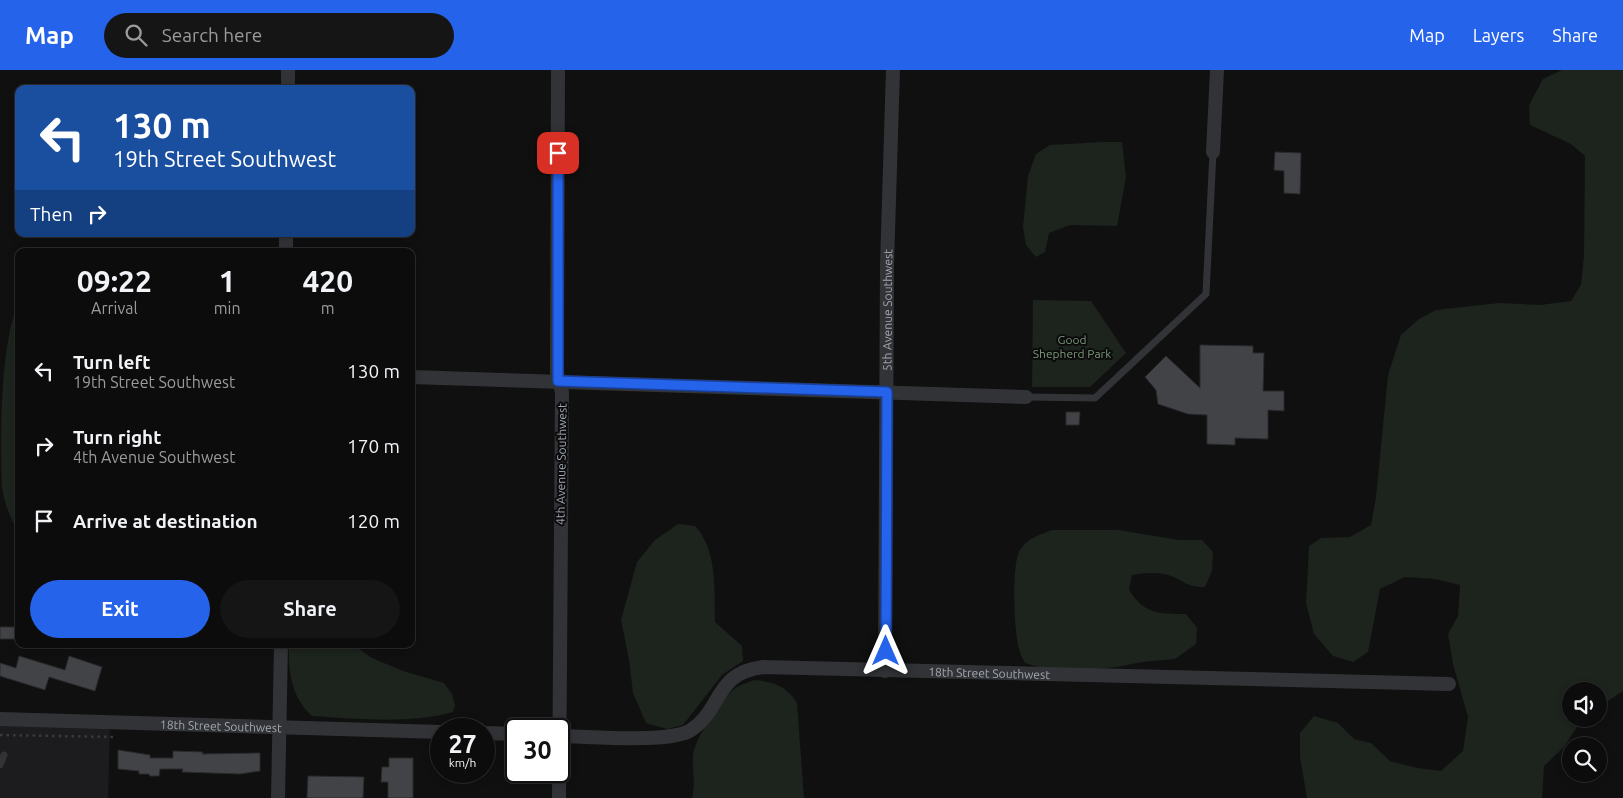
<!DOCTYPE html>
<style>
:root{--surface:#0c0c0d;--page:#151516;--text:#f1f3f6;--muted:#9a9b9d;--line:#2c2c2e;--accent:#2563eb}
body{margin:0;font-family:Ubuntu,sans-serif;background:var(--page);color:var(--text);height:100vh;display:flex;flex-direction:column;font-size:19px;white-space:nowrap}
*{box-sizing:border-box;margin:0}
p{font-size:16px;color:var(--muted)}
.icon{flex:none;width:28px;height:28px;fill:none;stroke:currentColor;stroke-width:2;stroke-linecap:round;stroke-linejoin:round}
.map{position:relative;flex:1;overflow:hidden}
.details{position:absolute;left:15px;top:178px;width:400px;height:400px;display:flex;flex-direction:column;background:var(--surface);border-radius:10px;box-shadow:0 2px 8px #0003,0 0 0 1px var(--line)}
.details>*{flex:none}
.hud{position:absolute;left:15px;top:15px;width:400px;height:152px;border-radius:10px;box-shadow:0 2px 8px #0003,0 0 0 1px var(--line);background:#1a4fa0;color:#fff;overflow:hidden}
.controls{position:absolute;left:1562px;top:612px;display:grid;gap:10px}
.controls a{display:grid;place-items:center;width:45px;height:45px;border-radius:50%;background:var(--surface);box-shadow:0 2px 8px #0003,0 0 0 1px var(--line);font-size:25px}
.speed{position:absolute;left:430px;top:648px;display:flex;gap:10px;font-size:25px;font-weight:700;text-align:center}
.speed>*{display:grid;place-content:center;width:65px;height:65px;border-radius:50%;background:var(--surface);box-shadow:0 2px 8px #0003,0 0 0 1px var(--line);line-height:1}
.speed small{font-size:12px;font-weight:400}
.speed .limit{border:2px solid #111;border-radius:8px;background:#fff;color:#111}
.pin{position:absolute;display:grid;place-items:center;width:42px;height:42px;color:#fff;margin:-21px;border-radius:10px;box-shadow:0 2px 8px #0006}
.me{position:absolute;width:55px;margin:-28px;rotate:0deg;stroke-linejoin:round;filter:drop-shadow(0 0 4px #0008)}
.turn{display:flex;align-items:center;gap:18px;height:105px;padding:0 15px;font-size:22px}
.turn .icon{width:65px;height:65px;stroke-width:2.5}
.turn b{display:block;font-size:35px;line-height:42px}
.then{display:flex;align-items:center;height:48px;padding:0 15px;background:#0003;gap:10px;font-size:19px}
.eta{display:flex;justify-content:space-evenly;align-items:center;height:85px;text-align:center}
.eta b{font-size:30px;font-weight:700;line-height:35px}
.primary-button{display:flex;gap:10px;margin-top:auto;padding:10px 15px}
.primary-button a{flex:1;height:58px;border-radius:30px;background:var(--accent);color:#fff;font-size:20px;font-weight:700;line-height:58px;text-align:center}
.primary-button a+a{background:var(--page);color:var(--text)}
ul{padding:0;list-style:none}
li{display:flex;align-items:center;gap:15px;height:75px;padding:0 15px}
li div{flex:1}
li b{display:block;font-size:19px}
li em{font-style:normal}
header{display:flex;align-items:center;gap:30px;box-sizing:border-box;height:70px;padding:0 25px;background:var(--accent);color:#fff}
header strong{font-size:24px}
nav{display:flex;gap:28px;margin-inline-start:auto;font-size:18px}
.search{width:350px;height:45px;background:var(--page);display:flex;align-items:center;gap:12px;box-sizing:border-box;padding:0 18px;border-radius:28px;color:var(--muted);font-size:19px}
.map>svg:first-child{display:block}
</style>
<header>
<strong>Map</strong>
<div class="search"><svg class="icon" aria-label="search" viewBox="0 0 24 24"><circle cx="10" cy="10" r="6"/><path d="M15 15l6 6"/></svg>Search here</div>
<nav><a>Map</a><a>Layers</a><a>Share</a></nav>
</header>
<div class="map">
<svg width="1623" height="728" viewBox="0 0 1623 728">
<rect width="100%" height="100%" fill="#101011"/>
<path fill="#1c1c1e" d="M0,649L110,652L108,728H0Z"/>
<path fill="#1d231d" d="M1562,0H1623V621L1599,637V621H1571V649H1582L1564,677L1544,696L1542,728H1307L1300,687V663L1314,646L1338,653L1354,669L1371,673L1390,691L1417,698L1441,701L1463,681L1468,647L1453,594L1448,564L1458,546L1460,515L1435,509L1405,507L1380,519L1368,582L1353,592L1333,586L1314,564L1306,533L1309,476L1321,468L1350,467L1371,455L1376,427L1388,305L1401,265L1419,249L1436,240L1499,233L1540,235L1571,231L1581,215L1584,186L1585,86L1571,74L1530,55L1529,35L1543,9Z
M1103,72H1122L1126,107L1117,156L1070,155L1049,163L1045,182L1036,187L1026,175L1023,157L1028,106L1036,84L1050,75Z
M1033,230L1091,231L1126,283L1090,317H1032Z
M19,232V463C11,451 4,432 2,417C0,375 0,269 19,232Z
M678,454L695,456C718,481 714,520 715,552L742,576L743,591L722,605L683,655L667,659L646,653L633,623L629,590L621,550L637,492L655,470Z
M1052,460H1118L1179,470H1202L1213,482L1212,501L1205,517C1184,517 1185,510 1168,505C1156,502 1144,503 1132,505L1129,519C1142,544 1161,544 1186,544L1197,558L1196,574L1175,589L1142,592L1117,597L1087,600L1042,598L1025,593C1023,589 1020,584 1019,579C1014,562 1011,494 1020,480C1027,468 1040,465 1052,460Z
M289,574H352L372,588L403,601L444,613L452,624L455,635L453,642C409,654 358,649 312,646C291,627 288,601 289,574Z
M754,610C773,612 786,615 797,633L804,728H692C696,709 692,702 693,686C694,669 721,632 733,620C738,615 747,613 754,610Z"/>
<path fill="#424347" stroke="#2a2a2d" d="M1275,82L1301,83L1300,124L1284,123V101L1274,100Z
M1200,275L1253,276V283H1264L1263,321H1284V341L1268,340V369L1235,368V375L1207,374V345L1188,344L1158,334L1156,320L1145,307L1166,286L1200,318Z
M1066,342H1080L1079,355H1066Z
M0,557H19L18,569H0Z
M19,586L65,600L69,586L102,597L95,621L49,607L45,620L0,606V593L16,598Z
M118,680L150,685V688H173V681L203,682L202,684L260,683V701L240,704L182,702L183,699H160L159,706H150L149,704H139V701L118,699Z
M389,688H413V728H388V712H381L382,697H389Z
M308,706L364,707L363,728H307Z"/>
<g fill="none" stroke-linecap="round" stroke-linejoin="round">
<path stroke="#383a3d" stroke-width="2.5" stroke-dasharray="2.5 4" stroke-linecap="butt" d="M0,665L114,667"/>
<path stroke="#313336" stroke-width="7" d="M1026,327L1095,328L1206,224L1213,82
M0,695L4,685"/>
<g stroke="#313336" stroke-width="14">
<path d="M558,0L557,303L562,322L559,728"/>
<path d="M288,19V0"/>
<path d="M1213,82L1217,0"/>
<path d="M286,181V164"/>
<path d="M411,307L1026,327"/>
<path id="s1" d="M885,601L887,195L893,0"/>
<path id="s2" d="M0,649L441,662"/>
<path d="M484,663L516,664"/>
<path id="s3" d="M559,666C588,666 669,674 691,660C723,639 714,603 763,597L1449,614"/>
<path d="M278,728L281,574"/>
</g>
</g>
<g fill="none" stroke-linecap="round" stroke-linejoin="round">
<defs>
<path id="route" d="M558,83V311L887,322L886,581"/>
</defs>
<use href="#route" stroke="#184099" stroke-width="12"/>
<use href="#route" stroke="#2563eb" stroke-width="9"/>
</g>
<g text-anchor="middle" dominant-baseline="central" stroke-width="4" stroke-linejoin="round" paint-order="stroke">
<g font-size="12" fill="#a3a8b1" stroke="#0b0b0c">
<text stroke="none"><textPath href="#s1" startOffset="361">5th Avenue Southwest</textPath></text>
<text transform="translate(561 394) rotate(-89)">4th Avenue Southwest</text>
<text stroke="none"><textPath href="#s3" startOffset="459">18th Street Southwest</textPath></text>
<text stroke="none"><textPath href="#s2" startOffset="221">18th Street Southwest</textPath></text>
</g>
<g font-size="12" fill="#7c9a7b" stroke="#0b0b0c">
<text x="1072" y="269">Good<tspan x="1072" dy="14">Shepherd Park</tspan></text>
</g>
</g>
</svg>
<div class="controls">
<a><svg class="icon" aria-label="sound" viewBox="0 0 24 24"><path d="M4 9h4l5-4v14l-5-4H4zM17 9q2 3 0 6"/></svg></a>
<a><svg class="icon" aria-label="search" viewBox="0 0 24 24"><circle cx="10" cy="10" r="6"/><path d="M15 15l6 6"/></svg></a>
</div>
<div class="speed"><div>27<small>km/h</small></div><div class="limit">30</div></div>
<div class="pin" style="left:558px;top:83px;background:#d93025"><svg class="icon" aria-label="arrive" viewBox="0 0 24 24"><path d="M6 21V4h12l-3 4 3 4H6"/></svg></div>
<svg class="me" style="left:886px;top:581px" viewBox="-20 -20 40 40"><path d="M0-17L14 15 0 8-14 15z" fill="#2563eb" stroke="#fff" stroke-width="4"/></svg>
<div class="hud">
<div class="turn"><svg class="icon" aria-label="left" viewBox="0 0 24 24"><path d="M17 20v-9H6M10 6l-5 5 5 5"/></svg><div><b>130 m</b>19th Street Southwest</div></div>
<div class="then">Then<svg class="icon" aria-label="right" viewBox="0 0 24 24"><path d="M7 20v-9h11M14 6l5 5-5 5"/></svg></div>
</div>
<section class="details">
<div class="eta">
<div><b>09:22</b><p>Arrival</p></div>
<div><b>1</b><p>min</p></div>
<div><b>420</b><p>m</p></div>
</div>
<ul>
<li><svg class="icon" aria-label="left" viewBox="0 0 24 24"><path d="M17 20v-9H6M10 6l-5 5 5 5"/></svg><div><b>Turn left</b><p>19th Street Southwest</p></div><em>130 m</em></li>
<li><svg class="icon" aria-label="right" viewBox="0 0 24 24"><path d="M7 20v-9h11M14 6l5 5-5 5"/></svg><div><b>Turn right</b><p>4th Avenue Southwest</p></div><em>170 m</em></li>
<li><svg class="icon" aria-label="arrive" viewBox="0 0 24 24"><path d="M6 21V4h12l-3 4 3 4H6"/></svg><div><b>Arrive at destination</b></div><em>120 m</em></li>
</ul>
<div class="primary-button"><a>Exit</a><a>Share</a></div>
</section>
</div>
